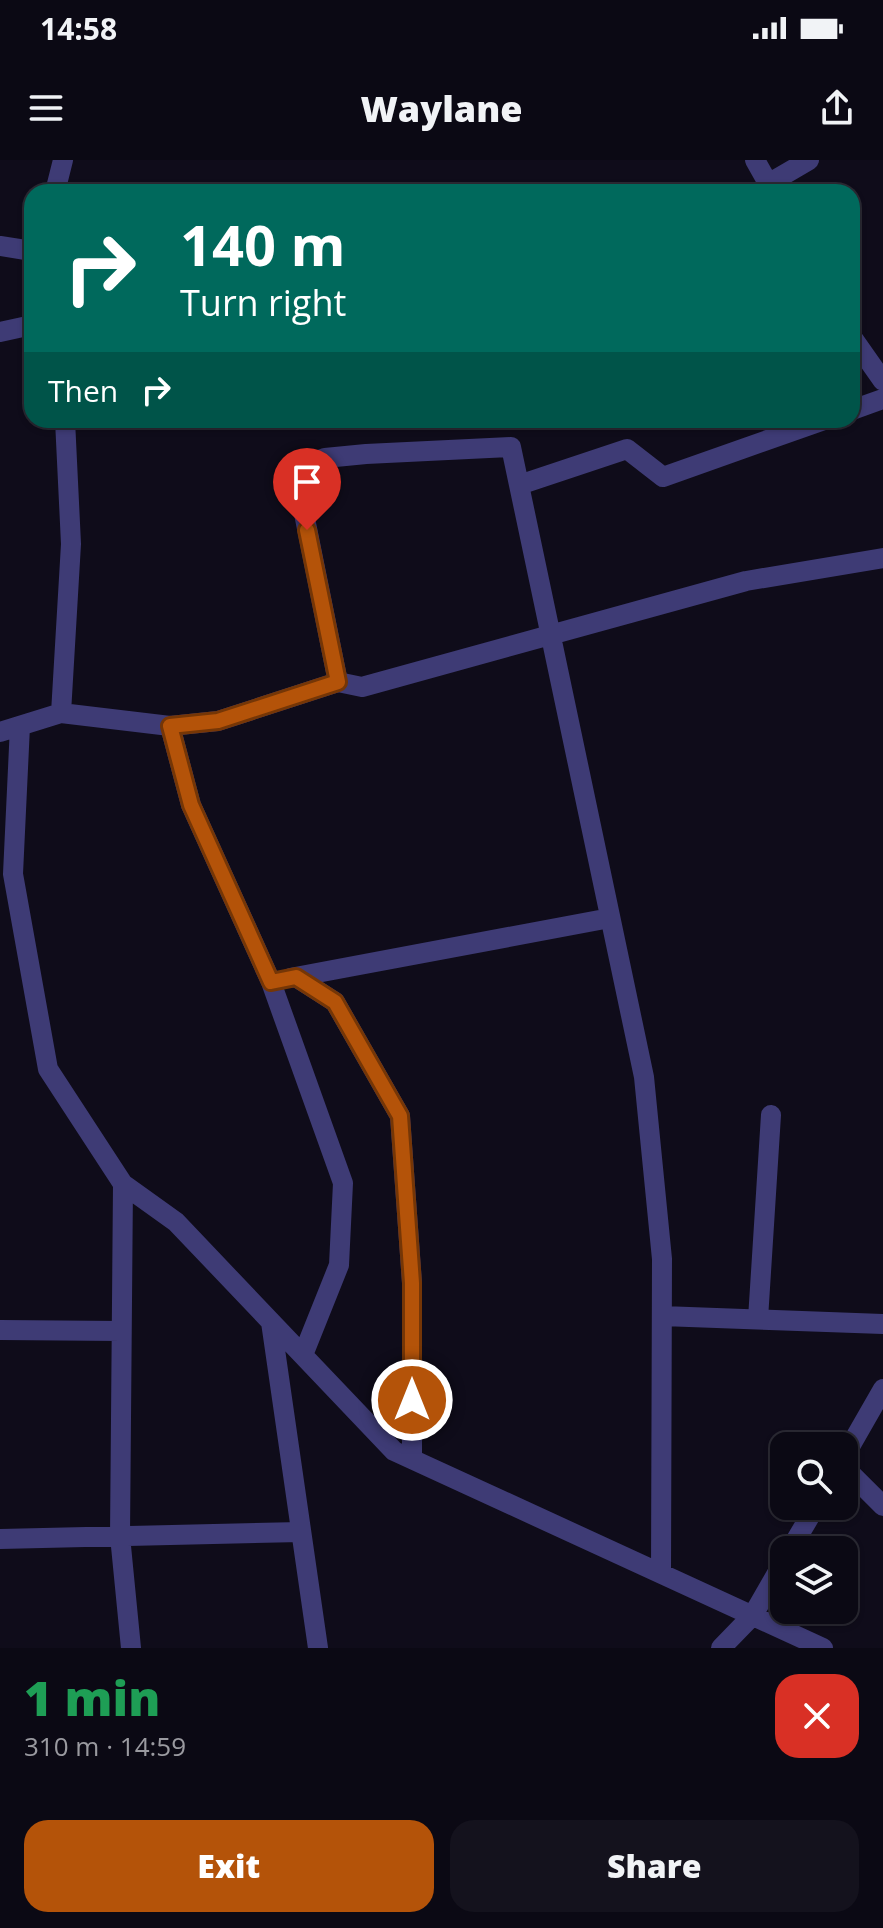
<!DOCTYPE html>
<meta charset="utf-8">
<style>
:root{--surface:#0b0914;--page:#14121d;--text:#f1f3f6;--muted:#9a9aa0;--line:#2b2a34;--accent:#b45309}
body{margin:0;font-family:"Open Sans",sans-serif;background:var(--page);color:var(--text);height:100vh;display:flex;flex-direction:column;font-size:30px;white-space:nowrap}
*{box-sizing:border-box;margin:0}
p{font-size:26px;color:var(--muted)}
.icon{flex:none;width:44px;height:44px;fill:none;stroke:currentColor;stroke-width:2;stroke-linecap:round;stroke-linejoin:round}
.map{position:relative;height:1488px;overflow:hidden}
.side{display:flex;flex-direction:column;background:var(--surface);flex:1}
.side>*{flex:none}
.banner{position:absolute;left:24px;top:24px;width:836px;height:244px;border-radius:24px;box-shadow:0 2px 6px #0004,0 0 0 2px var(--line);background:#00695c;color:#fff;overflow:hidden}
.tools{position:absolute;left:770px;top:1272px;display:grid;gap:16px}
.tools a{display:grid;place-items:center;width:88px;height:88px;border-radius:16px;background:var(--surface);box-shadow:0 2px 6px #0004,0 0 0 2px var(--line);font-size:40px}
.pin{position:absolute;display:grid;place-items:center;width:68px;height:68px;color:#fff;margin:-82px -34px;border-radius:50% 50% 50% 0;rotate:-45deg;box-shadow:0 0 8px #0007}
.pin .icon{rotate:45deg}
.me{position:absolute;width:88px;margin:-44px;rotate:0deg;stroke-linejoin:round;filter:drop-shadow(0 0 6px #0008)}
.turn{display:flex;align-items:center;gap:28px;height:168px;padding:0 24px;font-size:36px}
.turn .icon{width:104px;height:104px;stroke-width:2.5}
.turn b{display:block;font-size:56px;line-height:68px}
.then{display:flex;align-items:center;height:76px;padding:0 24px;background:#0003;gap:16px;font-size:30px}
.round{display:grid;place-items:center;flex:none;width:84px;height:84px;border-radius:24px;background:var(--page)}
.overview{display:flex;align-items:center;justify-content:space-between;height:136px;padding:0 24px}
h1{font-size:48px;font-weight:800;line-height:60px;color:#1e9e55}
.primary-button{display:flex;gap:16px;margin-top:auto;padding:16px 24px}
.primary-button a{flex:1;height:92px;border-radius:24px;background:var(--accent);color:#fff;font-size:32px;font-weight:800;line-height:92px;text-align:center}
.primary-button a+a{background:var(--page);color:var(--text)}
.status{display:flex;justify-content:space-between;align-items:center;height:56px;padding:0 40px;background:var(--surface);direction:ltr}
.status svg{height:22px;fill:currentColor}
header{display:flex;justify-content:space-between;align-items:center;height:104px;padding:0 24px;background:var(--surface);font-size:36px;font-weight:800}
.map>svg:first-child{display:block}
</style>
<div class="status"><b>14:58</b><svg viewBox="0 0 49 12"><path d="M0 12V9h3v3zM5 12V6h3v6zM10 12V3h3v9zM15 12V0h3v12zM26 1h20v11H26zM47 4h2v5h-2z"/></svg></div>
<header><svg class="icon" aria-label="menu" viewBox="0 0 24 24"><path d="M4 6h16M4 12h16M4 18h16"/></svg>Waylane<svg class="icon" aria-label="share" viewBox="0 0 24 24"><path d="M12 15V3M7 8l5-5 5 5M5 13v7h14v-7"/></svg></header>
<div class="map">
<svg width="883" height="1488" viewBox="0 0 883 1488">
<rect width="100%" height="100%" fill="#0f0c1a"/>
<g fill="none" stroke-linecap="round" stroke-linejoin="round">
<path stroke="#3e3b75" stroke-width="20" d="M755,0L773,32
M768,24L809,0
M55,32L63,0
M0,86L32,91
M0,172L32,165
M852,177L883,221
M852,250L883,239
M519,325L627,289L663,317L824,260
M338,522L295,309L325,298L366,294L511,287L644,917L662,1099L661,1413
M61,553L71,384L65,260
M20,566L13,714L48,909L123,1024L176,1062L394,1291L823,1488
M170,566L191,645L271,822L343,1023L339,1105L303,1195
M0,572L61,553L170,566L218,561L338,522L362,527L746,421L883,398
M296,817L335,842L400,956L412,1123V1299
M290,818L610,758
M123,1024L120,1376L131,1488
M662,1156L883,1164
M758,1159L771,955
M271,1162L318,1488
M0,1170L121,1171
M844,1297L883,1229
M844,1307L883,1346
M0,1379L301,1372
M790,1390L816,1346
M721,1488L753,1455L784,1401"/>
</g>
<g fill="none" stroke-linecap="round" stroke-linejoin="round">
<defs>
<path id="route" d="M307,370L338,522L218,561L170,566L191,645L271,822L296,817L335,842L400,956L412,1123V1240"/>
</defs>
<use href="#route" stroke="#753606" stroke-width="20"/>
<use href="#route" stroke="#b45309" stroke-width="14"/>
</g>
</svg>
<div class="tools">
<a><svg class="icon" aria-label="search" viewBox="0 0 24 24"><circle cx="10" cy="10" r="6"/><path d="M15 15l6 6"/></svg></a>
<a><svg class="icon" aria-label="layers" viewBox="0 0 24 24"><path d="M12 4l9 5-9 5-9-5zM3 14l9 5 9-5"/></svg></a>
</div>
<div class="pin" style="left:307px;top:370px;background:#d93025"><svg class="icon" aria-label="arrive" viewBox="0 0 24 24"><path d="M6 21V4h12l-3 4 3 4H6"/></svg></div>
<svg class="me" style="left:412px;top:1240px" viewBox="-20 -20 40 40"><circle r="17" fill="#b45309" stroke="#fff" stroke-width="3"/><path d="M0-11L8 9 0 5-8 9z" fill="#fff"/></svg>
<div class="banner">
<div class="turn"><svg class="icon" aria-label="right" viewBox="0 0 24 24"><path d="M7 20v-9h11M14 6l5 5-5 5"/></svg><div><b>140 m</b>Turn right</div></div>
<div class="then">Then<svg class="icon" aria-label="right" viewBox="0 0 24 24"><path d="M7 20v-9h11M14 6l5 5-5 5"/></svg></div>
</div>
</div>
<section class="side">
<div class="overview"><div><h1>1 min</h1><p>310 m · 14:59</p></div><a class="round" style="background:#d93025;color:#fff"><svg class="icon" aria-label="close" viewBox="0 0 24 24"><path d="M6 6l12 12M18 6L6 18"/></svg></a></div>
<div class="primary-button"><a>Exit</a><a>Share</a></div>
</section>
